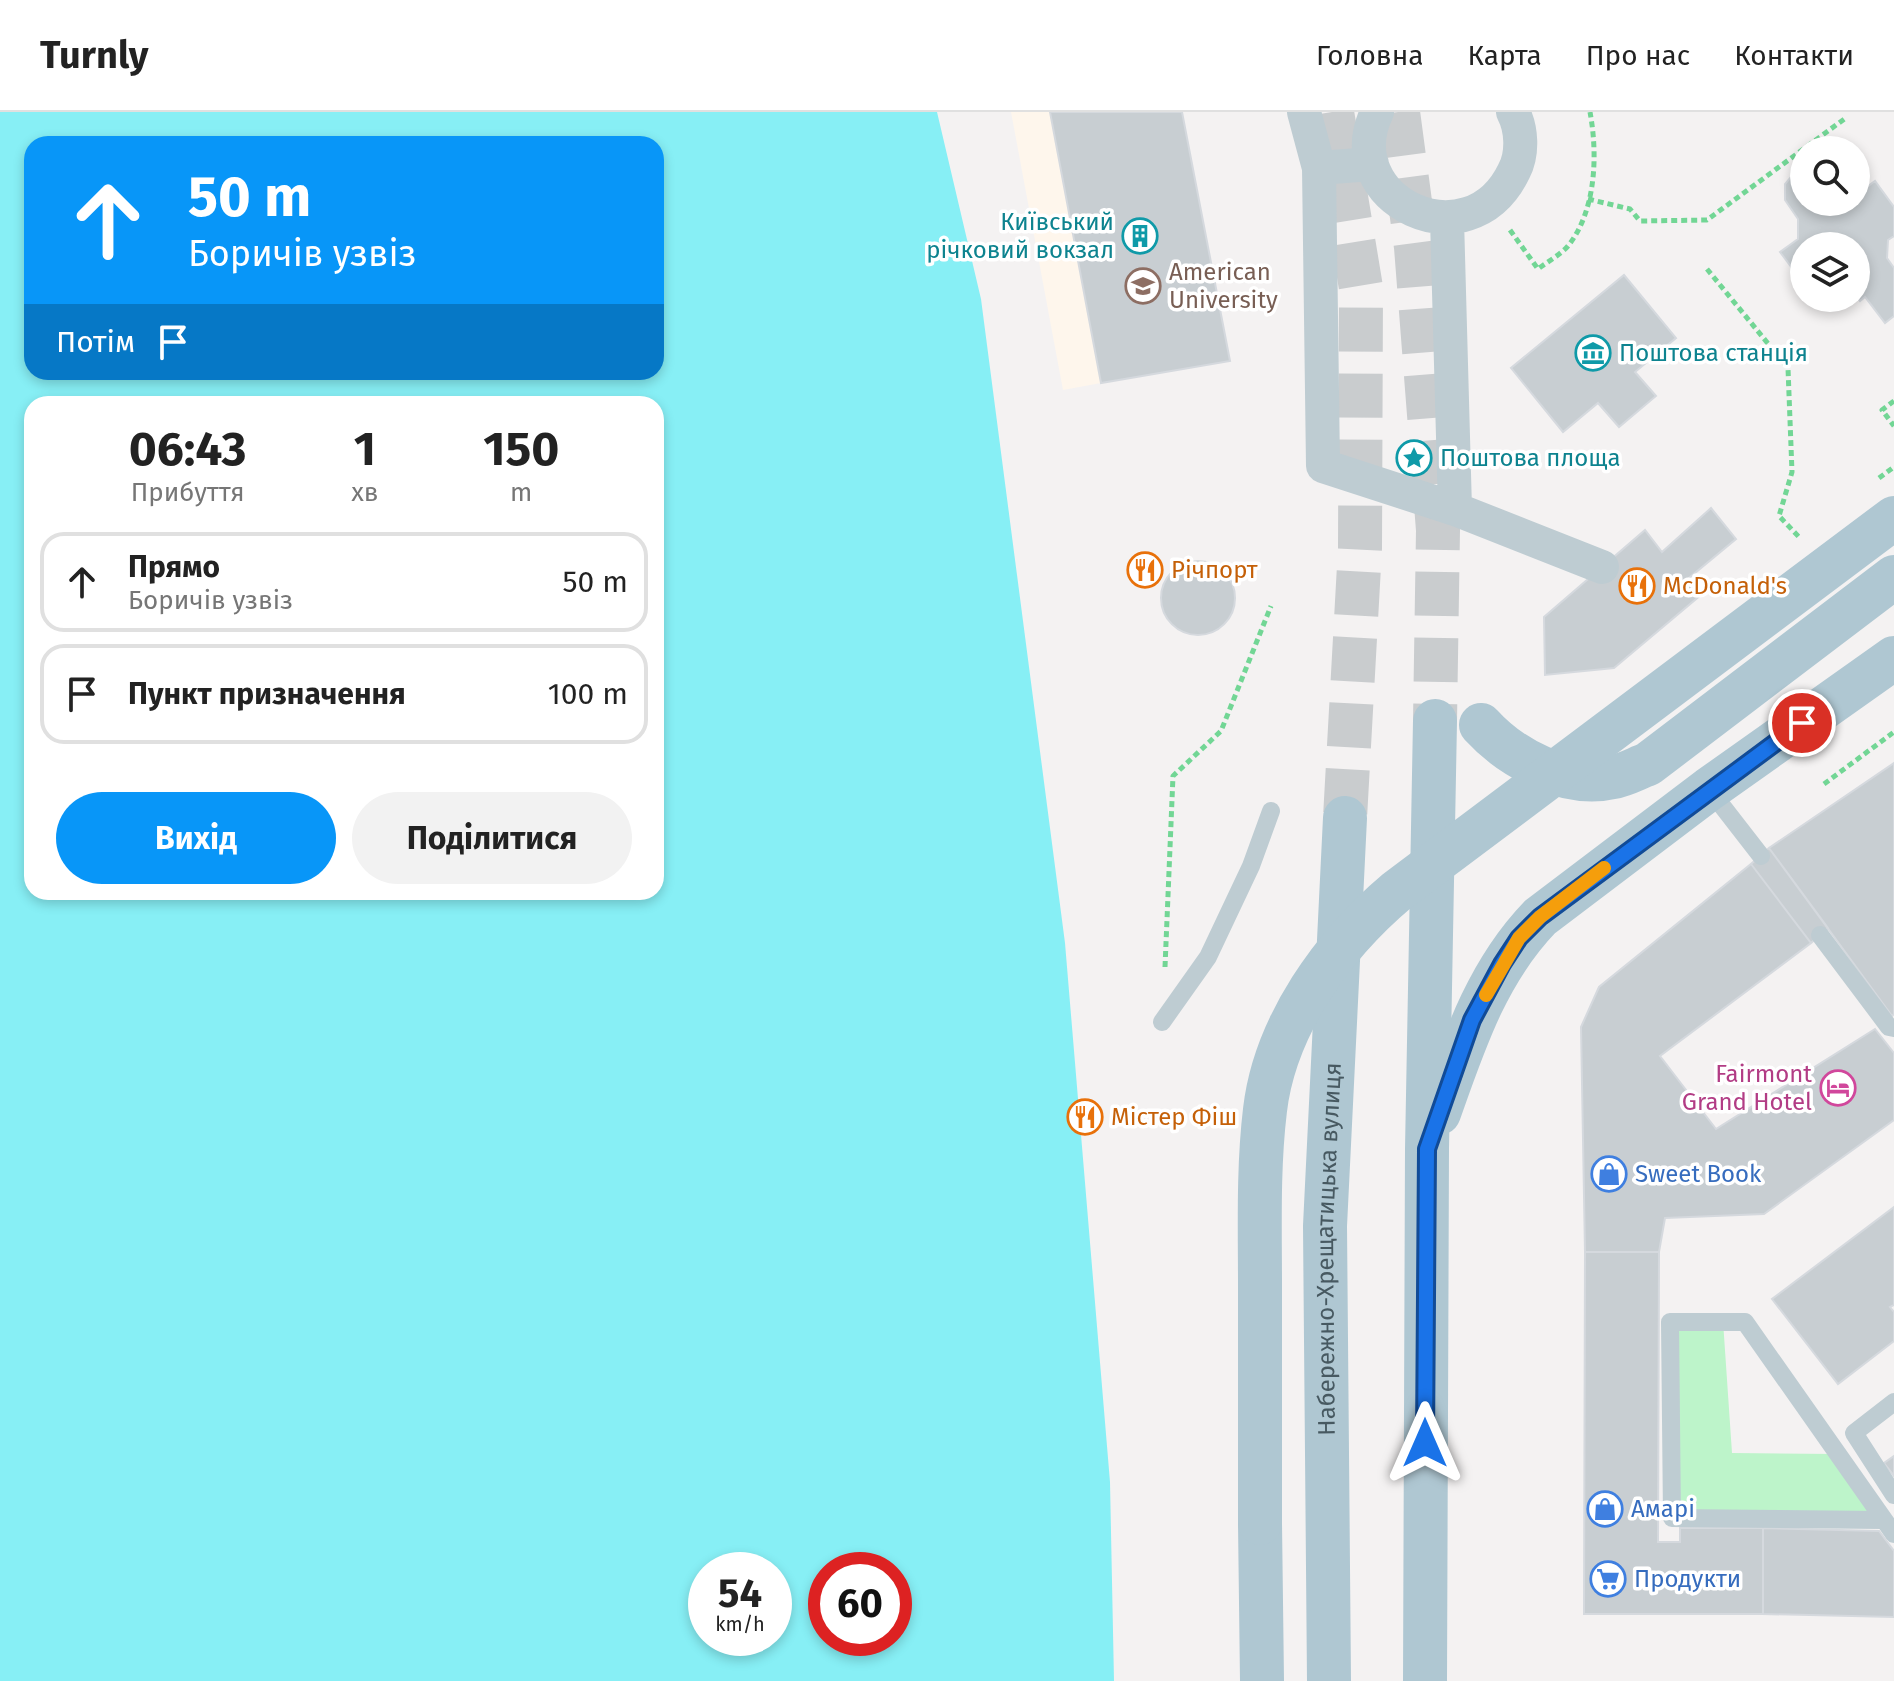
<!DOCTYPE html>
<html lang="uk">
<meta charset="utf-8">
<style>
:root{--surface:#fff;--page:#f2f2f2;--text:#222;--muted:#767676;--line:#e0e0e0;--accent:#0896f8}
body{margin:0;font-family:"Fira Sans",sans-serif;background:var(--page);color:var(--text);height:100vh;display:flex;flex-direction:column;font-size:30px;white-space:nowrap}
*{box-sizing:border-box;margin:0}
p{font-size:26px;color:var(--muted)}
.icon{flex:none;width:44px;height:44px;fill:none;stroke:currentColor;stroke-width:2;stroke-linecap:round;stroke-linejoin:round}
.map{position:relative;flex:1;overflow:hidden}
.sheet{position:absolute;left:24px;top:284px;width:640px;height:504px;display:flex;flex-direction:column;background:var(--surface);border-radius:24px;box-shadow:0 4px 12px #0003}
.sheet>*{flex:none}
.guide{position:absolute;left:24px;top:24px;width:640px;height:244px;border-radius:24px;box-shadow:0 4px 12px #0003;background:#0896f8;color:#fff;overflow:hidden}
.buttons{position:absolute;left:1790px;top:24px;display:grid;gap:16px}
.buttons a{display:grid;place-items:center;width:80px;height:80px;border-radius:50%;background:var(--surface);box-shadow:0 4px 12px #0003;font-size:40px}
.speed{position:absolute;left:688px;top:1440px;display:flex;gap:16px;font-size:40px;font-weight:700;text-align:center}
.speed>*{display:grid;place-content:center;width:104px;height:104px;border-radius:50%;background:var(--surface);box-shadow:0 4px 12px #0003;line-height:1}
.speed small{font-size:20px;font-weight:400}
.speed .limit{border:12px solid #d22;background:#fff;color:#111}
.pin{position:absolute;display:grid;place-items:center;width:68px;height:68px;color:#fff;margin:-34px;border:4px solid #fff;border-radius:50%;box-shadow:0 2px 8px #0007}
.me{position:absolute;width:88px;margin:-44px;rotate:0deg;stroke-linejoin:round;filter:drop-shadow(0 0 6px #0008)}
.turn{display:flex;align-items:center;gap:28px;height:168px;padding:0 32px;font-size:36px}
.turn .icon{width:104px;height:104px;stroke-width:2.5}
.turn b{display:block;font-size:56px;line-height:68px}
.then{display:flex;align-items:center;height:76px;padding:0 32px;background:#0003;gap:16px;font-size:30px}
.eta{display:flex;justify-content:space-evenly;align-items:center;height:136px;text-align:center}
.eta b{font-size:48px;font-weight:700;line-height:56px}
.primary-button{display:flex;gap:16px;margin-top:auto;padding:16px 32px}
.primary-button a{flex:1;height:92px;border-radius:48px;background:var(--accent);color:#fff;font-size:32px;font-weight:700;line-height:92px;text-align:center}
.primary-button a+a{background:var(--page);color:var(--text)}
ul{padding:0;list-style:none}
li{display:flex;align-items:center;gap:24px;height:100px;margin:0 16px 12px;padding:0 16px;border:4px solid var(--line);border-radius:24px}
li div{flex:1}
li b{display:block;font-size:30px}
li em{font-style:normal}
header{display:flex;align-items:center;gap:48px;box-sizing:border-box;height:112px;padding:0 40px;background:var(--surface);border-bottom:2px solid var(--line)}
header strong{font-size:38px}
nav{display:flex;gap:44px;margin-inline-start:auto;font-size:28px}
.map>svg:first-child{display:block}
</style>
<header>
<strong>Turnly</strong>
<nav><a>Головна</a><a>Карта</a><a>Про нас</a><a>Контакти</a></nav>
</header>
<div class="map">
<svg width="1894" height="1569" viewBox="0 0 1894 1569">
<rect width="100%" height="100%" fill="#f4f2f2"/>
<path fill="#fef6ec" d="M1011,0H1050L1101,271L1063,278Z"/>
<path fill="#bdf4ca" d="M1723,1209L1732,1341L1836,1342L1883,1408L1672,1406L1670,1210Z"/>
<path fill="#87eff5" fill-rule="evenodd" d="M0,0H937L981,187L1065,831L1110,1370L1114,1569H0ZM32,32H656V260H32ZM32,292H656V780H32ZM706,1458H774V1526H706ZM826,1458H894V1526H826Z"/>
<path fill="#c8ced2" stroke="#d5d9de" stroke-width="2" d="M1050,0H1182L1230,249L1101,271Z
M1804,57V90H1856V83L1875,69L1894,95V124L1888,128L1887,146L1894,156V204L1885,211L1865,185L1860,189L1856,184V134H1804V172L1780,140L1798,127V107L1785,88V72L1795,60Z
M1624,163L1676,226L1635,260L1656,284L1619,315L1598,291L1563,320L1511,256Z
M1711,396L1736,427L1689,466L1702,482L1614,556L1545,563L1544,505L1645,418L1662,440Z
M1161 486a37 37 0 1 1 74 0a37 37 0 1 1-74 0Z
M1894,651V902L1892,904L1769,736Z
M1769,736L1828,816L1811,831L1751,752Z
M1751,752L1811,831L1660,944L1716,1017L1875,917L1894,941V1008L1764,1102L1665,1106L1659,1140H1585L1581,915L1599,875Z
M1894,1095V1193L1890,1195L1894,1200V1229L1838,1272L1772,1187Z
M1585,1140H1659L1658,1430H1680V1416H1763V1502H1584Z
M1894,1344V1364L1884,1351Z
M1763,1416L1879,1419L1894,1439V1505L1763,1502Z"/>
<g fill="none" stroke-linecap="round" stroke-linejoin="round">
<path stroke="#c9ccce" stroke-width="44" stroke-dasharray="44 22" stroke-linecap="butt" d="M1332,0L1361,176L1360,436L1345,706
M1398,0L1416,135L1438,418L1435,609"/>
<path stroke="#72d695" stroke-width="5" stroke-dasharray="6 4" stroke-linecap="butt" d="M1588,87L1630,97L1640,109L1707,108L1847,5
M1510,118L1538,157C1547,150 1560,143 1568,134C1596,99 1598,43 1590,0
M1707,157L1788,256L1792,360L1779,404L1799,425
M1894,289L1882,298L1894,314
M1879,366L1894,355
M1824,672L1894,620
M1165,855L1173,664L1221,619L1271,494"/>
<path stroke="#beccd2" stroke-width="18" d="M1709,677L1761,744
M1820,823L1889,915L1894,916
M1162,910L1208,845L1251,754L1271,699
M1894,1290L1854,1321L1894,1383
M1883,1408L1672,1406L1670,1210H1745L1894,1422"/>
<path stroke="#beccd2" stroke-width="34" d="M1304,0L1319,56
M1377,0C1335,88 1469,153 1514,59C1523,42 1522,17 1513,0
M1372,52L1319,56L1323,354L1455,397L1602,455
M1447,107L1455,397"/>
<g stroke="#afc7d2" stroke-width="44">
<path d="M1481,613C1511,646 1566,676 1613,665C1625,663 1637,656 1648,652L1894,465"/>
<path d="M1439,1001C1464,930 1487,860 1540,805L1709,677L1894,546"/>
<path d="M1260,1411L1262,1569"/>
<path id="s1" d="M1329,1569L1325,1114L1345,706"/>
<path d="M1425,1569L1427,1037L1435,609"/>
</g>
<path stroke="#afc7d2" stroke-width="44" d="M1260,1411C1260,1332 1260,1253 1260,1174C1260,1116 1258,1056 1265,998C1275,913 1333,833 1397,779L1894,406"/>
</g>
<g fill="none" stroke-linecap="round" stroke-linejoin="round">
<defs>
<path id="route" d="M1425,1331L1427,1037L1472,908L1502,852L1519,826L1540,805L1802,611"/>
</defs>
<use href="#route" stroke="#114b97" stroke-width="20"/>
<use href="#route" stroke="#1a73e8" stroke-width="14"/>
<path stroke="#f59e0b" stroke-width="14" d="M1486,883L1519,826L1540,805L1604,756"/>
</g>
<defs>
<symbol id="building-ring" viewBox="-11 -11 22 22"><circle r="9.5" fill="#fff" stroke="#0f9aa8" stroke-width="1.5"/><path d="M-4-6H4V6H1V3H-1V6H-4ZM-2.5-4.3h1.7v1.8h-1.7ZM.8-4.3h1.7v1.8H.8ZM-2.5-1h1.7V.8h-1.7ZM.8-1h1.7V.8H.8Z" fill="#0f9aa8"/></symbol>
<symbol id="university-ring" viewBox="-11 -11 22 22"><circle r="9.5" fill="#fff" stroke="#8d6e63" stroke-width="1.5"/><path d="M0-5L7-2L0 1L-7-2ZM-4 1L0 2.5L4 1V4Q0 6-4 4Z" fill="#8d6e63"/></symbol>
<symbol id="museum-ring" viewBox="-11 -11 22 22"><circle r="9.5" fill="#fff" stroke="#0f9aa8" stroke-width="1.5"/><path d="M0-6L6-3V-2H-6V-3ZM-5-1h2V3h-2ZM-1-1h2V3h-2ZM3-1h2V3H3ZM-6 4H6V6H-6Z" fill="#0f9aa8"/></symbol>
<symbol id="sight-ring" viewBox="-11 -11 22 22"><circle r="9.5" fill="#fff" stroke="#0f9aa8" stroke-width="1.5"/><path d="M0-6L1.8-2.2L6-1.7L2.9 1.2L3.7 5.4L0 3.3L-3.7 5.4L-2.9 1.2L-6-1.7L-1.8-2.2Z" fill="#0f9aa8"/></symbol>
<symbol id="restaurant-ring" viewBox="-11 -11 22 22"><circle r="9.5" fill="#fff" stroke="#e8710a" stroke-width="1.5"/><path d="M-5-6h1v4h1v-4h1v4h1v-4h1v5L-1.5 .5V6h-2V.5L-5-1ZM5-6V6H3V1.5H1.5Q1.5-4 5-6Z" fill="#e8710a"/></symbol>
<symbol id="hotel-ring" viewBox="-11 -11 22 22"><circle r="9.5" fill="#fff" stroke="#d1479c" stroke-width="1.5"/><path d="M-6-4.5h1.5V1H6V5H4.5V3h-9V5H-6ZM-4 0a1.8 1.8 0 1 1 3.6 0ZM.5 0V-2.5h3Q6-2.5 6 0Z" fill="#d1479c"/></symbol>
<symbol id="shop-ring" viewBox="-11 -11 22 22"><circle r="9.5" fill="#fff" stroke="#3f7fe0" stroke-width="1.5"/><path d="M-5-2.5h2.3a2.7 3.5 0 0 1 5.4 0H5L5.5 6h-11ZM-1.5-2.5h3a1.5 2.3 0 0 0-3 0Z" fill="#3f7fe0"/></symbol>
<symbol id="supermarket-ring" viewBox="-11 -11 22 22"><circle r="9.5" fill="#fff" stroke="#3f7fe0" stroke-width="1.5"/><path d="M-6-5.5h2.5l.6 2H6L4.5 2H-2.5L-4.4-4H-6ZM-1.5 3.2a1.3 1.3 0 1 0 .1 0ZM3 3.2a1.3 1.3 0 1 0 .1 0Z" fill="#3f7fe0"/></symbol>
</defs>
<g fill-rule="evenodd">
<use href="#building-ring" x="1120" y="104" width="40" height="40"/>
<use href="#university-ring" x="1123" y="154" width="40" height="40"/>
<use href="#museum-ring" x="1573" y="221" width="40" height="40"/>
<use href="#sight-ring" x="1394" y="326" width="40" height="40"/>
<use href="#restaurant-ring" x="1125" y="438" width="40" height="40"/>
<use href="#restaurant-ring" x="1617" y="454" width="40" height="40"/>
<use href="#hotel-ring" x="1818" y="956" width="40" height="40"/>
<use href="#restaurant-ring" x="1065" y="985" width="40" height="40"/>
<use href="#shop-ring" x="1589" y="1042" width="40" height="40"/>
<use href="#shop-ring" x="1585" y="1377" width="40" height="40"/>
<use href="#supermarket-ring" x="1588" y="1447" width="40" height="40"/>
</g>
<g text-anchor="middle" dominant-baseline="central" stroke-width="7" stroke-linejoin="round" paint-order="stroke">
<g font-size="24" fill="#0d838f" stroke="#fff" text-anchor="start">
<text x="1114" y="110" text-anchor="end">Київський<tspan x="1114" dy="28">річковий вокзал</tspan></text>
<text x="1619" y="241">Поштова станція</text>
<text x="1440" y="346">Поштова площа</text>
</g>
<g font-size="24" fill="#785e54" stroke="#fff" text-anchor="start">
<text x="1169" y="160">American<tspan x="1169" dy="28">University</tspan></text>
</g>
<g font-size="24" fill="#c56008" stroke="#fff" text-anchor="start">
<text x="1171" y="458">Річпорт</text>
<text x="1663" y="474">McDonald's</text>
<text x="1111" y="1005">Містер Фіш</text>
</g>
<g font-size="24" fill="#b23c85" stroke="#fff" text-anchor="end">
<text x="1812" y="962">Fairmont<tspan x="1812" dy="28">Grand Hotel</tspan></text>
</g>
<g font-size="24" fill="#366cbe" stroke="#fff" text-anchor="start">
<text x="1635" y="1062">Sweet Book</text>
<text x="1631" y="1397">Амарі</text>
<text x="1634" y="1467">Продукти</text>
</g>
<g font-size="24" fill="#475961" stroke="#fff">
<text stroke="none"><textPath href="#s1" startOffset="432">Набережно-Хрещатицька вулиця</textPath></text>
</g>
</g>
</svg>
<div class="buttons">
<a><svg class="icon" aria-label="search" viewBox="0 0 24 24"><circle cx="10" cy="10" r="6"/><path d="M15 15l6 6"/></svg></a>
<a><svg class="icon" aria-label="layers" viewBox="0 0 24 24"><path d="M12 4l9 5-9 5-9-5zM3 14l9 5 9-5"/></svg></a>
</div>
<div class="speed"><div>54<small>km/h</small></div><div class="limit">60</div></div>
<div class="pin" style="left:1802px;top:611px;background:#d93025"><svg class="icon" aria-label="arrive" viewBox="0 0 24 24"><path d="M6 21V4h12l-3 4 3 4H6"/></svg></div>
<svg class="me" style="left:1425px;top:1331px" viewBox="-20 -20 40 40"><path d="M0-17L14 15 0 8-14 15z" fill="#1a73e8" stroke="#fff" stroke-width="4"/></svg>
<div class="guide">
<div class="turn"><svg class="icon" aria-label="ahead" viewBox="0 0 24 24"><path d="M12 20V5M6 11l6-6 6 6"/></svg><div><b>50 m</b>Боричів узвіз</div></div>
<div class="then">Потім<svg class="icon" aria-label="arrive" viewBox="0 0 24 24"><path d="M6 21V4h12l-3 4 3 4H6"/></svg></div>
</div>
<section class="sheet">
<div class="eta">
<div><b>06:43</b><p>Прибуття</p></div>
<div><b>1</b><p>хв</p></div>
<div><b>150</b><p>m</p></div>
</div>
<ul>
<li><svg class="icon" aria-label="ahead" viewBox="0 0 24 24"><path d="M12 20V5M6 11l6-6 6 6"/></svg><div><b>Прямо</b><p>Боричів узвіз</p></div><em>50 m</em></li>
<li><svg class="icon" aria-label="arrive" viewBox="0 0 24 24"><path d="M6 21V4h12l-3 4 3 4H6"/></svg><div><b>Пункт призначення</b></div><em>100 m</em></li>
</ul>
<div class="primary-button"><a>Вихід</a><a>Поділитися</a></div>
</section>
</div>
